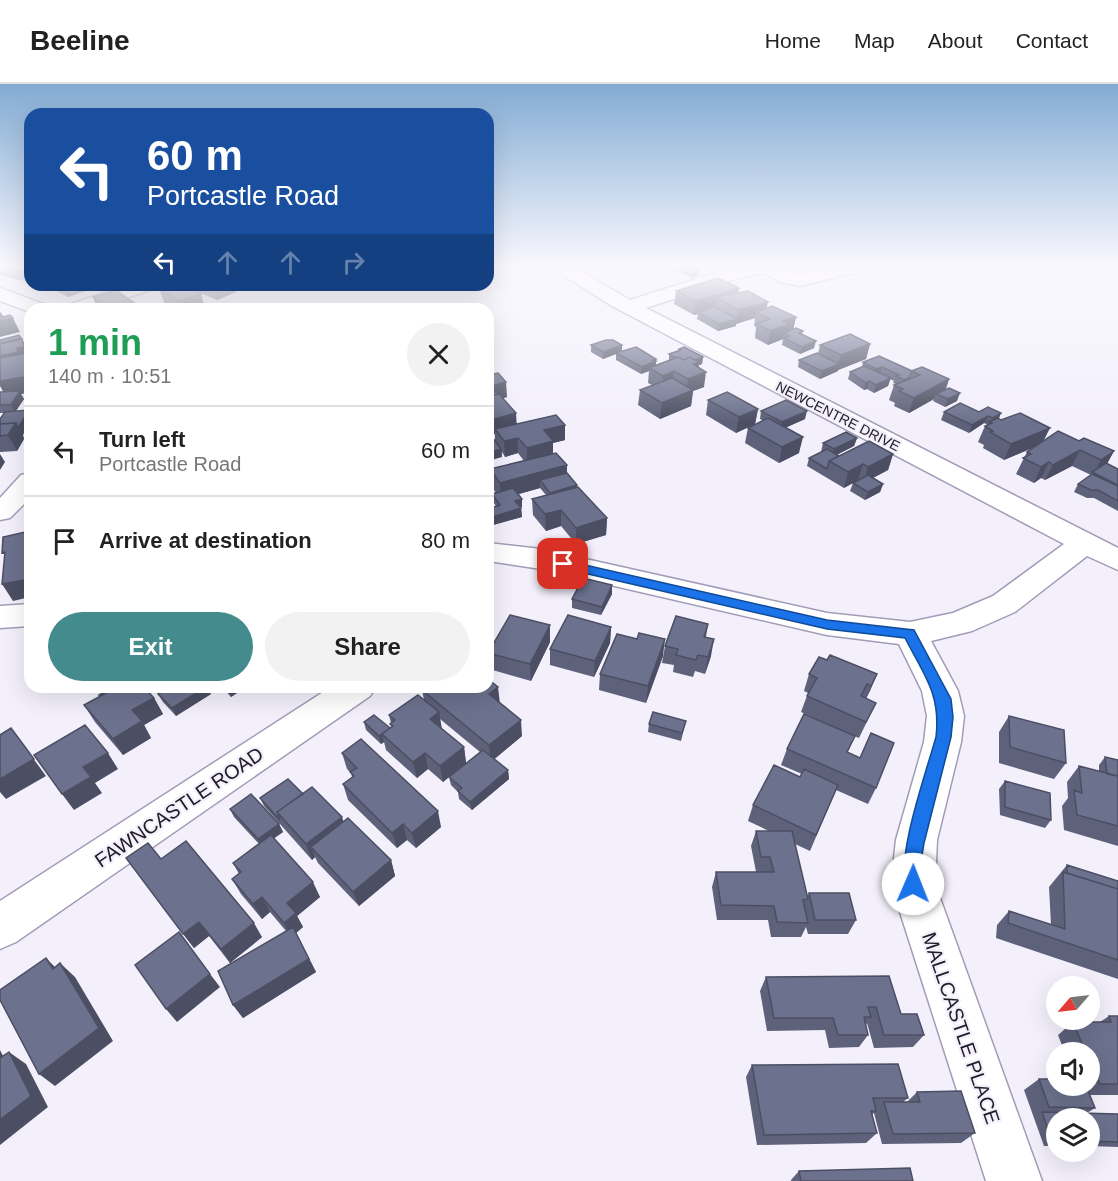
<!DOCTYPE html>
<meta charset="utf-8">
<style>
:root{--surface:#fff;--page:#f2f2f2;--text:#222;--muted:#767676;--line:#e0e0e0;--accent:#438b8d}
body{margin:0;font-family:Helvetica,sans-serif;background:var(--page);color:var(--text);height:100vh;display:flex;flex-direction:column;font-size:22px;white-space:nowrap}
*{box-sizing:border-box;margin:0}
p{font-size:20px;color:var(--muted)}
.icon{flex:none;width:33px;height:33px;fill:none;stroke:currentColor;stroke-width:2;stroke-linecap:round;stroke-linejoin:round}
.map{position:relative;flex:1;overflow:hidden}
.details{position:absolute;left:24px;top:219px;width:470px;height:390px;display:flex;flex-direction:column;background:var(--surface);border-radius:18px;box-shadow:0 6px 24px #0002}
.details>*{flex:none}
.guide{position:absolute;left:24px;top:24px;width:470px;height:183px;border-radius:18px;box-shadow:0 6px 24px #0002;background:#1a4fa0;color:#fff;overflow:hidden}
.needle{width:39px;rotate:242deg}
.tools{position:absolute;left:1046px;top:892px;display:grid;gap:12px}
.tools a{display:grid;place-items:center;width:54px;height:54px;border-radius:50%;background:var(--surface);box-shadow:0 6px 24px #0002;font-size:30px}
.pin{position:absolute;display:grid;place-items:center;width:51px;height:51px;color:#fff;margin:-26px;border-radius:12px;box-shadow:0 3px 9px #0006}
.me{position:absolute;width:66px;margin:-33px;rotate:1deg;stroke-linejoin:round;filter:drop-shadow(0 0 4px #0008)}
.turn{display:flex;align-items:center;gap:21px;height:126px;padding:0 24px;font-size:27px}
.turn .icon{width:78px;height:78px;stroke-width:2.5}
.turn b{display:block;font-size:42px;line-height:51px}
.lanes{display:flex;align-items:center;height:57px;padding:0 24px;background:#0003;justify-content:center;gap:30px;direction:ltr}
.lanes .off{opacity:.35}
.round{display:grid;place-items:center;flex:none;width:63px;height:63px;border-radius:32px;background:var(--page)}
.overview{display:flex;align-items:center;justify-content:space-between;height:102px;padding:0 24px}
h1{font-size:36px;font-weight:700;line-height:45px;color:#1e9e55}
.action{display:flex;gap:12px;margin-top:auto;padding:12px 24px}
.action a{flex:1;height:69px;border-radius:36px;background:var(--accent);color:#fff;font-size:24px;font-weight:700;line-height:69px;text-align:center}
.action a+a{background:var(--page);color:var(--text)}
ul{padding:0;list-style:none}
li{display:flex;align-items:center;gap:18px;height:90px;padding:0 24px;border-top:2px solid var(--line)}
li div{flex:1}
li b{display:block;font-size:22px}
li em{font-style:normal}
header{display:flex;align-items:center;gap:36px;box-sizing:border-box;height:84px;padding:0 30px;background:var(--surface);border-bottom:2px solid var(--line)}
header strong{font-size:28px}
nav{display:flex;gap:33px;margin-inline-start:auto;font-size:21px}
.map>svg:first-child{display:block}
</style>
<header>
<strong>Beeline</strong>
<nav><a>Home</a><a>Map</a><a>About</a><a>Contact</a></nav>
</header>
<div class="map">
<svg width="1118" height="1097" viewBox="0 0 1118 1097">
<rect width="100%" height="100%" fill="#f3f0fc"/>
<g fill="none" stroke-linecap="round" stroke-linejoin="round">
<defs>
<path id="minor" d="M552,184H575L630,216L731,184H782L799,190L826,184H861L858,188L799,202L780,198L763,189L738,194L646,224L1118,464V486L1087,472L1015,528L972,547L931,557L958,607L964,632L961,658L937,756L935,800L1042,1097H986L891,800L896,756L924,658L927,632L922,607L899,560L827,551L541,485L488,477V459L541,465L827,529L910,538L953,529L993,512L1064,460L612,222Z
M127,201H155L153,205L94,225H65L68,221Z
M0,204L46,221L49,225H30V228L0,217Z
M30,389V414L10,434L0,436V414L21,391Z
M30,520V542L0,544V522Z
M331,603H376L370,612L16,858L0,865V817Z"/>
</defs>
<use href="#minor" stroke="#a39cb8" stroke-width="3"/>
<use href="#minor" fill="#fff" fill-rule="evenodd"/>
</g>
<path fill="#5d6179" d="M0,184H30V197L28,198L0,191Z
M671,184H698L699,185L698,191L692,194Z
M52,201H99L100,202L68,213L53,205Z
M191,201H234L236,208L217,216L196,207L205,224L202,225H175L164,218L159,205H193Z
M739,204V209L767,224L796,233L793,245L803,247L802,250L814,264L800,270L782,261L783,255L768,261L755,254L756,243L754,242L755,234L736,240V242L718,247L697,235L698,230L694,231L674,220L676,207Z
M93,213L137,221L138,225H97Z
M22,255L30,272V308L21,310L24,315L16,327L24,355L17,367L0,368V335L4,329H0V308H3L1,260L0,257Z
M870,260L866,275L838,286V287L820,295L798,283L799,276L818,270L820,261Z
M591,261H622V267L656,275V281L669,277V270L679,266V265L703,273L702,280L699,281L698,283L704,303L693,307L691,322L660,335L638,321L640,306L652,301L648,299L649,287L641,290L616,276V270L603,275L591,268Z
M863,278L912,287L949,295L946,305L957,317L945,323L933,317L934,315L909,329L894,322L895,319L889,316L894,301L896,300L893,299L894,297L890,295L888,302L874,309L867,305L864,306L848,295L850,288L862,283Z
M488,291L507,313L503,314L517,340L565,341V356L553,359V369L567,389L577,401V403L607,434L606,451L576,460L561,442L546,447L533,431L532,415L546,411L540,404L519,410L522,415V423H521L522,433L493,441L488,434V425L496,422L493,418L492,410L496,409L491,401L490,397H488V382L492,385L524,377L518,369L505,373L502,368V373L495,358V350L492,351L488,346Z
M708,316L758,325L755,340L736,349L706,331Z
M761,327L805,335L785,344L799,369L779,379L745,359L748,344L764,337L760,335Z
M944,328H979L999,335L1044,356L1079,357L1114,367L1107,380L1118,385V427L1094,414H1087L1074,408L1078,400L1091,391L1072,382L1045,396L1041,394L1034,399L1016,390L1027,368L1032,364L1004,376L983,364L984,361L978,358L985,342L988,341L984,339L969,349L941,336Z
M857,354L854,362L837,371L839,372L893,370L888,386L873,394L883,400L880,408L865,416L850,407L853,399L844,404L807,382L809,374L821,368L823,359Z
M612,510L601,531L572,524V515Z
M708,540L706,553L711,572L705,590L695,587L693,593L673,588L674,581L662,579L665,562Z
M611,543L610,559L594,593L550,581V565Z
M637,555L663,572L646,619L599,606L600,590Z
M550,558L531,597L489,585L488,569Z
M827,576L877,590L866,615L876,619L859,654L854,652L848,668L876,704L868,720L836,706L810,767L795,760L807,813L809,809L856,836L848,850H808L806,843L801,853H771L768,836H717L712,803L716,788H756L751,762L756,747H769L748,737L753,721L800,693L802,690L781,681L787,665L821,637L801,628L808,609L804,607L809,590Z
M222,603H246L231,613Z
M459,605L500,619L522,652L494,675L508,686L509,695L472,726L459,715L458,708L451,701L449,693L480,668L440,635L441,644L464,663L466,679L443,698L428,685L417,694L386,666L384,658L381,660L366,646L364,638L390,644L391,643L390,640L391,639L389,631L424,616L422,606Z
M158,610H211L176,632L163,618Z
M154,614L163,630L144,641L151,654L123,671L95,638L84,621Z
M1009,632L1066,679L1054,695L999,679V648Z
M686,637L681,657L648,648L649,640Z
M342,669L441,743L416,764L407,756L397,764L348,716L343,700L352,693L351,689L347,685Z
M1105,673L1118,676V762L1064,746L1062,722L1068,714L1067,698L1079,682L1099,688V681Z
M1005,697L1051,736L1045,744L1000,731L999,705Z
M303,710L344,738L391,776L395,792L359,822L318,779L315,773L312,776L264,722L260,714Z
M230,725L279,740L283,748L274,754L320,813L297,832L303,843L296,849L316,888L243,934L233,921L286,847L270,828L262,835L241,810L232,795L239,790L233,779L259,760L234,733Z
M126,774L161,775L262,853L230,879L209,852L194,864Z
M1067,781L1118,797V895L996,854L997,841L1009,827L1051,841L1049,803Z
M766,893L901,930L924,951L913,963L874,964L867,939L866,941L868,951L859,963L829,964L825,946L767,947L760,907Z
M1109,932H1118V1011H1090L1095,1024L1087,1029L1118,1030V1063L1089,1062V1035H1056V1062H1044L1024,1006L1039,995L1056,1002H1089V969H1065L1058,951L1073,938H1100Z
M752,981L908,1014L903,1018H907L917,1008L975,1049L961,1059L882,1060L874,1029L872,1031L877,1049L866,1059L757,1061L746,993Z
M799,1087L913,1097H791V1096Z"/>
<path fill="#4c4f63" d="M23,184H30V197L28,198L22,185Z
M699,185L698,191L692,194L693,187Z
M80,201H99L100,202L68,213L65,206Z
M216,201H234L236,208L217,216L213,202Z
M739,204L737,218L716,213L715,225L698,228V230L694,231L696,217Z
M201,210L205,224L202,225H182L179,217Z
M768,218L765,232L756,228L755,234L736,240V242L718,247L719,240L737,235L738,226Z
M137,221L138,225H122Z
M796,233L793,247L784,249L783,255L768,261L770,247L783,237Z
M13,234L20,248L0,253V237Z
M21,254L30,272L0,288V272L2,259Z
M816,257L814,264L800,270L802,263Z
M870,260L866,275L838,286V287L820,295L822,287L838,280L841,271Z
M622,261V268L616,269V270L603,275V268Z
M703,273L702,280L699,281L697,291L706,288L704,303L693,307L691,322L660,335L662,319L686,309L688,295L686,279Z
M656,275L655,285L649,284V287L641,290L642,283Z
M882,283L880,290L874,293L876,285Z
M674,287L672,302L662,307L663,292Z
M30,292V308L21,310L24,315L15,328L0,302V297Z
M891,294L888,302L874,309L876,301Z
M949,295L944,310H936L934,315L909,329L914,314Z
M869,297L867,305L864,306L866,299Z
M506,298L507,313L500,315L488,323V303Z
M960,309L957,317L945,323L948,315Z
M758,325L755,340L736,349L739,333Z
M29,326L30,339L23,351L24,355L17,367L8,351L16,339Z
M807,327L805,335L780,346L782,338Z
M516,329L517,345H495V350L492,351L491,336Z
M1001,329L998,337L991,339L993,334Z
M988,332L984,339L969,349L972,341Z
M565,341V356L553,359V373L527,380V364L544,346Z
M1050,344L1042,360L1004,376L1011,360Z
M803,353L799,369L779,379L782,363Z
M518,354V369L505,373L504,357Z
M857,354L854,362L832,373L834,365Z
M501,365L502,373L488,377V369Z
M1080,366L1072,382L1045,396L1053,381Z
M1114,367L1105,383L1094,389L1101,376Z
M0,370L5,378L0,386Z
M893,370L888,386L863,399L868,383Z
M1049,378L1041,394L1034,399L1041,383Z
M863,380L858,396L844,404L848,388Z
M567,381V397L540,396V404L501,415L500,399Z
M488,389H490V397H488Z
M883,400L880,408L865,416L868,408Z
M577,401V409L550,417V409Z
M522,415V423L515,425V417Z
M521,424L522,433L493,441L492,433Z
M561,426V442L546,447L545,430Z
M607,434L606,451L576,460V444Z
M30,495V513L13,517L2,500Z
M612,501V510L601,531L602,523Z
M550,541V558L531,597L530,580Z
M611,543L610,559L594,593L595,577Z
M665,555L663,572L646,619L648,602Z
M714,555L711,572L705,590L708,573Z
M877,590L870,607L864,618L871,602Z
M206,603H208L211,610L176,632L172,624Z
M230,603H246L231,613L228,604Z
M498,603L500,620L489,610Z
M154,614L163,630L144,641L151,654L123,671L113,655L132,626Z
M439,628L442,645L430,635Z
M521,636L522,652L491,678L489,661Z
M11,644L46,692L6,715L0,708V695Z
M382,650L384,658L381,660L379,652Z
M464,663L466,679L443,698L440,682Z
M108,669L118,685L95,699L102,709L74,726L62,710L83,683Z
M425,669L428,685L417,694L413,678Z
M508,686L509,695L472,726L470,718Z
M438,727L441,743L416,764L412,749Z
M342,733L347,748L311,763L315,773L312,776L306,760Z
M279,740L283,748L262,763L258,755Z
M403,740L407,756L397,764L392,749Z
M391,776L395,792L359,822L353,808Z
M313,798L320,813L297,832L303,843L296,849L316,888L243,934L233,921L291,853L284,839L287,819Z
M262,813L270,828L262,835L253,820Z
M199,838L209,852L194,864L183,850Z
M254,839L262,853L230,879L221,865Z
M46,874L60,888L53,885Z
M60,879L75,893L113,957L55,1002L39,990Z
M210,890L220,903L177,938L166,925Z
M0,966L4,974L0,977Z
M9,968L26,980L48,1023L0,1061V1036Z"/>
<path fill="#6c718d" stroke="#4c4f63" stroke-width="1.5" d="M687,184H698L699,185L693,187Z
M718,194L739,204L696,217L676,207Z
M56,201H80L65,206Z
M172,201H186L201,210L179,217L159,205Z
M116,206L137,221L122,225H109L93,213Z
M748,207L768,218L738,226L716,213Z
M772,222L796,233L783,237L789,240L770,247L757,240L770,235L756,228Z
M715,223L737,235L719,240L698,228Z
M0,229L3,233L10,231L13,234L0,237Z
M796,244L803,247L799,249L816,257L802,263L784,254L790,252L784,249Z
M850,250L870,260L841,271L820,261Z
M19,251L21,254L2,259L0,257V256Z
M22,255L24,263L17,264L18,268L0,272V260Z
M606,256H613L622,261L603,268L591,261Z
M636,263L656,275L653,276L656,277L642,283L616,269Z
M684,263L703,273L695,276L690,273L684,276L678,273L676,274L669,270L681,266L679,265Z
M27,269L28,272H30V292L0,297V274Z
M817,269L839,280L822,287L799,276Z
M879,272L912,287L909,294L904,296L896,292L899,291L882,283L876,285L863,278Z
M678,273L684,276L690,273L699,278L693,280L706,288L688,295L674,287L663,292L649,284Z
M864,282L891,294L876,301L869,297L866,299L850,288Z
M922,283L949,295L914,314L899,307L903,305L894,301L920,291L911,287Z
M498,289L506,298L488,303V291Z
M672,294L693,306L662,319L640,306Z
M949,304L960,309L948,315L936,310Z
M20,307L11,321H0V308Z
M496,308L498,310L488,313V310Z
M727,308L758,325L739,333L708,316Z
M499,310L516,329L491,336L488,332V313Z
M786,316L807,327L782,338L761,327Z
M960,319L979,328L988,323L1001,329L993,334L988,332L972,341L944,328Z
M29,326L18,344L16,339L0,340V335L5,328Z
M1020,329L1050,344L1011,360L990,348L993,347L985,342L992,339L989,338L998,334L1001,336Z
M556,331L565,341L544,346L553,357L527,364L518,354L504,357L495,345Z
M768,334L803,353L782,363L748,344Z
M16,339L8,351L0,352V340Z
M1058,347L1079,357L1084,354L1114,367L1101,376L1080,366L1053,381L1049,378L1041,383L1023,374L1031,370L1027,368Z
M846,348L857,354L834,365L823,359Z
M492,353L501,365L488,369V354Z
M869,357L893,370L868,383L863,380L848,388L829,377Z
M827,365L839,372L829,377L827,385L809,374Z
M556,369L567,381L500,399L490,385Z
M1106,379L1118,385V401L1092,388Z
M489,381L492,385H490V389H488V382Z
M567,389L577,401L550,409L540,396Z
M1092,390L1118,402V417L1098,406H1091L1078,400Z
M868,391L883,400L868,408L853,399Z
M578,403L607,434L576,444L561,426L545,430L532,415Z
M513,404L522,415L515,417L521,424L492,433L488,426V425L500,421L492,410Z
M30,447V495L2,500L5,468L2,469L3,453Z
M583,494L612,501L602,523L572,515Z
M510,531L550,541L530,580L488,569Z
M568,531L611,543L595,577L550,565Z
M676,532L708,540L704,553L714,555L708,573L698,571L696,576L676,571L678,565L665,562Z
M639,549L665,555L648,602L600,590L617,550L637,555Z
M830,571L877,590L871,602L867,600L861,612L876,619L866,638L807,612L817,594L809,590L819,573L827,576Z
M488,595L498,603L489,610L521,636L489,661L422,606L426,603H457L459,605L462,603H488Z
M114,603H117L101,612L99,611Z
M117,603H144L154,614L132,626L142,637L113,655L84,621Z
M169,603H206L172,624L158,610Z
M418,611L439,628L430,635L464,663L440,682L425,669L413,678L382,650L393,642L390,640L395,636L389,631Z
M653,628L686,637L682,649L649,640Z
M804,630L855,652L847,668L860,674L871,649L894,659L876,704L787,665Z
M374,631L390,644L379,652L364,638Z
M1009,632L1064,646L1066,679L1010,663Z
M85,641L108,669L83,683L91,693L62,710L34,671Z
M11,644L34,675L0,695V651Z
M361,655L438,727L412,749L403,740L392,749L343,700L354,692L350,688L357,684L342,669Z
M483,666L508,686L470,718L458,707L462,704L449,693Z
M1105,673L1118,676V692L1107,690Z
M774,681L800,693L804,685L838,701L816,751L753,721Z
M1079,682L1118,692V742L1077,731L1074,706L1082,709Z
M288,695L303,710L277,728L280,736L260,714Z
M1005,697L1050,709L1051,736L1005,723Z
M312,703L342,733L306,760L277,728Z
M251,710L279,740L258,755L230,725Z
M348,734L391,776L353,808L311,763Z
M756,747H792L808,815L803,816L808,839L777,838L774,822L721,821L716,788H774L770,773H761Z
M271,751L313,798L287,819L296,829L284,839L262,813L253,820L232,795L241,788L233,779Z
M186,757L254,839L221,865L199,838L183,850L126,774L148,759L161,775Z
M1067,781L1118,797V805L1067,789Z
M1063,788L1118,805V876L1008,839L1009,827L1065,845Z
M809,809H849L856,836H815Z
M293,843L309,875L233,921L218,887Z
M179,848L210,890L166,925L135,881Z
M46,874L53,885L60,879L99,944L39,990L0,916V906Z
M889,892L901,930H917L924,951H884L876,923H868L871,933H864L868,951H838L833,934H774L766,893Z
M1109,932H1118V1000H1100L1089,975V969H1086L1073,938H1111Z
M9,968L31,1012L0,1036V974Z
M898,980L908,1014H873L876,1027H871L877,1049L764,1051L752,981Z
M1039,995H1056V1002H1086L1095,1024L1049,1023Z
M961,1007L975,1049L893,1050L884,1018H920L917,1008Z
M1042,1028L1118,1030V1058L1089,1057V1035H1056V1057H1052Z
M910,1084L913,1097H801L799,1087Z"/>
<linearGradient id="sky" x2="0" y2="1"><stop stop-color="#82abd4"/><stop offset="0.54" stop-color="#faf8fe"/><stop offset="1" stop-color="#faf8fe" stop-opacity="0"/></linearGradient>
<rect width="1118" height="338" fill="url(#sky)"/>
<path fill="#1a73e8" stroke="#114b97" stroke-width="1.5" d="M563,476L827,536L914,546L951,615L953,633L951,653L924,759L921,778L922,800L920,806L913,808L907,806C894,777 927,686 936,653C941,610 924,591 905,554L827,545L558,483L557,480L558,477Z"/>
<g text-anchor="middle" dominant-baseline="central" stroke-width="4.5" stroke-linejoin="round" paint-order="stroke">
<g font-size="14" fill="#1f1c27" stroke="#f3f0fc">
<text transform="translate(838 332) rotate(27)">NEWCENTRE DRIVE</text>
</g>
<g font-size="20" fill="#1f1c27" stroke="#f3f0fc">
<text transform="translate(179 723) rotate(-34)">FAWNCASTLE ROAD</text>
<text transform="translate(961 944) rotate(71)">MALLCASTLE PLACE</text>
</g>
</g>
</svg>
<div class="tools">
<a><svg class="needle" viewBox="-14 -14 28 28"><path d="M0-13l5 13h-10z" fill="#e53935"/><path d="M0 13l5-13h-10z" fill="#767676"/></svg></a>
<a><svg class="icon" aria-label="sound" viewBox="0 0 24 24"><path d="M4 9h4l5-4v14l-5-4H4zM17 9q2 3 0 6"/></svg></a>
<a><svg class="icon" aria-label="layers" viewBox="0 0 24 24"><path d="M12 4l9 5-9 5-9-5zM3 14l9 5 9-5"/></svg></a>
</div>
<div class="pin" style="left:563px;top:480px;background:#d93025"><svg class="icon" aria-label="arrive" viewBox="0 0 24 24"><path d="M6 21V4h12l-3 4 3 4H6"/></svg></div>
<svg class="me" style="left:913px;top:800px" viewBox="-20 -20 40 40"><circle r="19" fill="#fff"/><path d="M0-13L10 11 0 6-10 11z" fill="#1a73e8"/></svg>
<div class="guide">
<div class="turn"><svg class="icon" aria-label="left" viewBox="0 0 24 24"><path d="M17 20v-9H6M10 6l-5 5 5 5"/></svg><div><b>60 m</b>Portcastle Road</div></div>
<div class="lanes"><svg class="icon" aria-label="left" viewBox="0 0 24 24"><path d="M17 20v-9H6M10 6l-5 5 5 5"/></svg><svg class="icon off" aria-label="ahead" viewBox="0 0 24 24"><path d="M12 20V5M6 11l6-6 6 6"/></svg><svg class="icon off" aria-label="ahead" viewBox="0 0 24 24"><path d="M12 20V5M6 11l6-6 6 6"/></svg><svg class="icon off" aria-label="right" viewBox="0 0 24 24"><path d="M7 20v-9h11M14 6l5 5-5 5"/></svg></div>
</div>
<section class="details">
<div class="overview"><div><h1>1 min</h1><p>140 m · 10:51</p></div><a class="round"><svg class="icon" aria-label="close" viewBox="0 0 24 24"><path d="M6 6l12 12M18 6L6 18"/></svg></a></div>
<ul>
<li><svg class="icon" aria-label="left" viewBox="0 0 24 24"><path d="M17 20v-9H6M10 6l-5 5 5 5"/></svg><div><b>Turn left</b><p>Portcastle Road</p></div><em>60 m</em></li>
<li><svg class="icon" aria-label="arrive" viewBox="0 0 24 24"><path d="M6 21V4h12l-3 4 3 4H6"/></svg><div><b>Arrive at destination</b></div><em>80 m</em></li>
</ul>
<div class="action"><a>Exit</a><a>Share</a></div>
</section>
</div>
